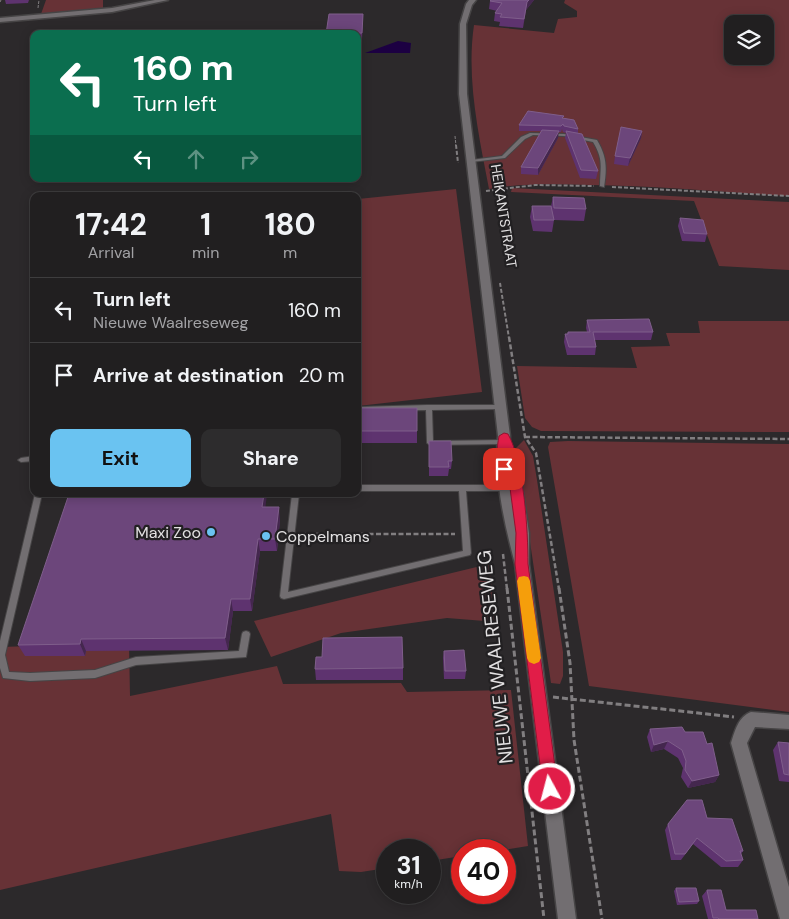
<!DOCTYPE html>
<style>
:root{--surface:#211f20;--page:#2d2c2d;--text:#f1f3f6;--muted:#a2a2a5;--line:#3e3d3e;--accent:#6ac3f1}
body{margin:0;font-family:"DM Sans",sans-serif;background:var(--page);color:var(--text);height:100vh;display:flex;flex-direction:column;font-size:19px;white-space:nowrap}
*{box-sizing:border-box;margin:0}
p{font-size:16px;color:var(--muted)}
.icon{flex:none;width:28px;height:28px;fill:none;stroke:currentColor;stroke-width:2;stroke-linecap:round;stroke-linejoin:round}
.map{position:relative;flex:1;overflow:hidden}
.sheet{position:absolute;left:30px;top:192px;width:331px;height:305px;display:flex;flex-direction:column;background:var(--surface);border-radius:10px;box-shadow:0 2px 12px #0003,0 0 0 1px var(--line)}
.sheet>*{flex:none}
.hud{position:absolute;left:30px;top:30px;width:331px;height:152px;border-radius:10px;box-shadow:0 2px 12px #0003,0 0 0 1px var(--line);background:#0b6e4f;color:#fff;overflow:hidden}
.fabs{position:absolute;left:724px;top:15px;display:grid;gap:10px}
.fabs a{display:grid;place-items:center;width:50px;height:50px;border-radius:10px;background:var(--surface);box-shadow:0 2px 12px #0003,0 0 0 1px var(--line);font-size:25px}
.speed{position:absolute;left:376px;top:839px;display:flex;gap:10px;font-size:25px;font-weight:700;text-align:center}
.speed>*{display:grid;place-content:center;width:65px;height:65px;border-radius:50%;background:var(--surface);box-shadow:0 2px 12px #0003,0 0 0 1px var(--line);line-height:1}
.speed small{font-size:12px;font-weight:400}
.speed .limit{border:8px solid #d22;background:#fff;color:#111}
.pin{position:absolute;display:grid;place-items:center;width:42px;height:42px;color:#fff;margin:-21px;border-radius:10px;box-shadow:0 2px 8px #0006}
.me{position:absolute;width:55px;margin:-28px;rotate:353deg;stroke-linejoin:round;filter:drop-shadow(0 0 4px #0008)}
.turn{display:flex;align-items:center;gap:18px;height:105px;padding:0 20px;font-size:22px}
.turn .icon{width:65px;height:65px;stroke-width:2.5}
.turn b{display:block;font-size:35px;line-height:42px}
.lanes{display:flex;align-items:center;height:48px;padding:0 20px;background:#0003;justify-content:center;gap:25px;direction:ltr}
.lanes .off{opacity:.35}
.eta{display:flex;justify-content:space-evenly;align-items:center;height:85px;text-align:center}
.eta b{font-size:30px;font-weight:700;line-height:35px}
.button{display:flex;gap:10px;margin-top:auto;padding:10px 20px}
.button a{flex:1;height:58px;border-radius:10px;background:var(--accent);color:#111;font-size:20px;font-weight:700;line-height:58px;text-align:center}
.button a+a{background:var(--page);color:var(--text)}
ul{padding:0;list-style:none}
li{display:flex;align-items:center;gap:15px;height:65px;padding:0 20px;border-top:1px solid var(--line)}
li div{flex:1}
li b{display:block;font-size:19px}
li em{font-style:normal}
.map>svg:first-child{display:block}
</style>
<div class="map">
<svg width="789" height="919" viewBox="0 0 789 919">
<rect width="100%" height="100%" fill="#2c292b"/>
<path fill="#673236" fill-rule="evenodd" d="M46,0H103V8L41,14Z
M565,0H789V196C723,192 657,186 591,185C557,184 523,183 489,189C479,136 466,79 474,25L554,33L558,19L577,17V11L564,3ZM732,24H765V56H732Z
M512,188L789,202V270L719,266L694,201L511,192Z
M456,189L482,392L358,406V199Z
M698,321H789V432L541,431L532,427L525,418L517,366L637,368L631,347L670,346L666,333H700Z
M524,440L533,456L537,480L563,652V676L560,684L551,683L516,448Z
M568,441L789,444V712L589,686L548,447L550,442Z
M489,564L497,622L447,618L341,633L271,657L254,621Z
M129,643L130,696L277,666L283,684L401,683L407,692L511,690L528,846L504,850H462V856L430,861V850H388L387,868L361,872L339,871L331,814L0,890V647Z"/>
<path fill="#1c0042" d="M398,41L411,43L410,53H365Z"/>
<g fill="none" stroke-linecap="round" stroke-linejoin="round">
<defs>
<path id="service" d="M530,133L564,134L597,140C607,157 607,168 604,187L600,186C600,167 604,160 593,142L564,136L533,135L525,139L505,158L471,162L469,161L471,160L502,156L521,137Z
M427,405H503L504,407L503,409H501L432,410L433,441L504,440L507,442L504,444L430,445L427,443L426,410L358,411V407Z
M34,456V461L21,462L18,460L21,458Z
M358,485H507L510,486L511,488L510,490L507,491H466L471,553L470,555L284,599L281,598L280,596L292,494H299L288,592L463,551L459,491H358Z
M35,494H42L5,655L9,672L30,673L95,670L136,657L239,651L242,634L243,632L246,631L249,632L250,634L246,657L136,665L95,678L30,681L3,678L0,668V641Z"/>
<path id="minor" d="M155,0H168L112,12L0,22V18L112,8Z
M751,712L789,715V729L755,727L747,743L789,887V919H780L731,743C735,731 738,717 751,712Z"/>
<path id="tertiary" d="M469,0H476L472,5L466,24L467,94L510,436L509,454L516,455L518,458L529,533V564L576,919H558L515,564C504,522 494,479 498,436L459,94L460,24L466,4Z"/>
</defs>
<use href="#service" stroke="#464445" stroke-width="2"/>
<use href="#minor" stroke="#464445" stroke-width="3"/>
<use href="#tertiary" stroke="#464445" stroke-width="3"/>
<path stroke="#817e80" stroke-width="1" stroke-dasharray="3 1" stroke-linecap="butt" d="M0,2L1,0
M38,8L39,0
M455,136L456,146"/>
<path stroke="#817e80" stroke-width="2" stroke-dasharray="4 2" stroke-linecap="butt" d="M456,145L458,163
M612,187L789,196
M486,191L535,185L594,186
M500,283L509,338"/>
<path stroke="#817e80" stroke-width="2.5" stroke-dasharray="5 2.5" stroke-linecap="butt" d="M509,337L525,437L536,453L559,589
M525,437L789,439
M301,534H455
M503,554L507,589"/>
<path stroke="#817e80" stroke-width="3" stroke-dasharray="6 3" stroke-linecap="butt" d="M507,588L544,919
M559,588L570,663L574,740L602,919
M553,697L734,717"/>
<use href="#service" fill="#726e71" fill-rule="evenodd"/>
<use href="#minor" fill="#726e71" fill-rule="evenodd"/>
<use href="#tertiary" fill="#726e71" fill-rule="evenodd"/>
</g>
<path fill="#5e336f" d="M5,0H29L28,3L6,4Z
M534,0L526,10L523,28L499,26L500,22L494,21L495,13L497,11L489,9L490,1Z
M363,14L362,40H358V34H326Z
M563,118L578,129V133L598,171L596,179L580,178L565,138L566,133L563,132L562,129L561,132H558V138L538,175L521,174V167L541,131H519V125Z
M642,131L641,138L628,166L614,164L615,156Z
M553,197L586,209L584,221L554,220L552,232L533,231L530,217L532,206H551Z
M680,218L707,234L705,242L682,241L678,226Z
M587,320L653,332L651,340H595L596,347L595,355H567L564,342L565,334H567L568,332H587L586,328Z
M358,408L417,431V443H358Z
M429,441L452,461L451,469H449L448,476H429Z
M266,507L280,519L277,551H260L252,611H233L228,650L86,651L85,656H25L18,645Z
M444,651L466,671L465,679H444L443,658Z
M403,668V680H316L315,669Z
M650,729L685,732L707,744L719,775L715,782L688,788L681,777L683,768L678,758L664,749L651,752L647,737Z
M778,742L789,743V782L779,781L773,750Z
M707,818L743,851L741,854L743,860L738,867H721L693,844L681,860H671L665,830L668,824Z
M676,888L699,901L697,904L677,905L674,891Z
M707,890L726,910L758,919H708L702,896Z"/>
<path fill="#44274e" d="M529,0H534L526,10L523,28L527,2Z
M559,131L558,138L538,175V168Z
M642,131L641,138L628,166L630,158Z
M264,494H267L264,519L262,507Z
M279,507L280,519L277,551L275,539Z
M258,539L260,551L252,611L250,599Z
M231,599L233,611L228,650L225,638Z
M81,639L86,651L85,656L80,644Z
M668,741L664,749L651,752L654,745Z
M719,775L715,782L688,788L692,781Z"/>
<path fill="#6c467b" stroke="#7f5e8b" d="M491,0H529L527,2L524,19L500,17L502,14L495,13L502,3L490,1Z
M329,14H363L362,33L326,34Z
M528,111L564,116L562,118L574,120L578,129L564,126L563,124L561,126L519,125Z
M621,127L642,131L630,158L615,156Z
M542,130L559,131L538,168L521,167Z
M566,131L582,134L598,171L581,170Z
M553,197L584,198L586,209L554,208Z
M532,206H551L554,220H534Z
M680,218L703,220L707,234L684,233Z
M649,319L653,332H593L596,347H569L565,334H568V332H590L587,320Z
M358,408H417V431H358Z
M429,441H451L452,461H448L449,467H429Z
M69,494H264L262,507H279L275,539H258L250,599H231L225,638L81,639L80,644L18,645Z
M402,637L403,668L315,669L316,657H322L323,638Z
M464,650L466,671H445L444,651Z
M682,727L685,732H703L707,744L712,743L719,775L692,781L685,770L686,761L682,750L668,741L654,745L650,729Z
M778,742L789,743V775L784,774Z
M687,800H702L707,818L732,819L743,851H740L743,860L726,861L697,838L685,854H675L668,824Z
M676,888H696L699,901L679,902Z
M707,890H721L726,910H756L758,919H719L718,918H713Z"/>
<path fill="#e11d48" stroke="#92132f" d="M504,433L508,434C524,462 528,531 528,564L558,789L556,794L550,796L545,794L543,789L515,564L516,533L508,473L500,472C495,461 497,448 499,436Z"/>
<path fill="#f59e0b" d="M524,576L528,577L530,581L541,658L539,662L534,664L529,662L527,658L517,581L519,577Z"/>
<g fill="#6ac3f1" stroke="#222022" stroke-width="2">
<circle cx="211" cy="532" r="5"/>
<circle cx="266" cy="536" r="5"/>
</g>
<g text-anchor="middle" dominant-baseline="central" stroke-width="4.5" stroke-linejoin="round" paint-order="stroke">
<g font-size="14" fill="#e3e1e2" stroke="#222022">
<text transform="translate(504 216) rotate(81)">HEIKANTSTRAAT</text>
</g>
<g font-size="16" fill="#e3e1e2" stroke="#222022" text-anchor="end">
<text x="201" y="532">Maxi Zoo</text>
<text x="276" y="536" text-anchor="start">Coppelmans</text>
</g>
<g font-size="19" fill="#e3e1e2" stroke="#222022">
<text transform="translate(495 657) rotate(-96)">NIEUWE WAALRESEWEG</text>
</g>
</g>
</svg>
<div class="fabs">
<a><svg class="icon" aria-label="layers" viewBox="0 0 24 24"><path d="M12 4l9 5-9 5-9-5zM3 14l9 5 9-5"/></svg></a>
</div>
<div class="speed"><div>31<small>km/h</small></div><div class="limit">40</div></div>
<div class="pin" style="left:504px;top:469px;background:#d93025"><svg class="icon" aria-label="arrive" viewBox="0 0 24 24"><path d="M6 21V4h12l-3 4 3 4H6"/></svg></div>
<svg class="me" style="left:550px;top:789px" viewBox="-20 -20 40 40"><circle r="17" fill="#e11d48" stroke="#fff" stroke-width="3"/><path d="M0-11L8 9 0 5-8 9z" fill="#fff"/></svg>
<div class="hud">
<div class="turn"><svg class="icon" aria-label="left" viewBox="0 0 24 24"><path d="M17 20v-9H6M10 6l-5 5 5 5"/></svg><div><b>160 m</b>Turn left</div></div>
<div class="lanes"><svg class="icon" aria-label="left" viewBox="0 0 24 24"><path d="M17 20v-9H6M10 6l-5 5 5 5"/></svg><svg class="icon off" aria-label="ahead" viewBox="0 0 24 24"><path d="M12 20V5M6 11l6-6 6 6"/></svg><svg class="icon off" aria-label="right" viewBox="0 0 24 24"><path d="M7 20v-9h11M14 6l5 5-5 5"/></svg></div>
</div>
<section class="sheet">
<div class="eta">
<div><b>17:42</b><p>Arrival</p></div>
<div><b>1</b><p>min</p></div>
<div><b>180</b><p>m</p></div>
</div>
<ul>
<li><svg class="icon" aria-label="left" viewBox="0 0 24 24"><path d="M17 20v-9H6M10 6l-5 5 5 5"/></svg><div><b>Turn left</b><p>Nieuwe Waalreseweg</p></div><em>160 m</em></li>
<li><svg class="icon" aria-label="arrive" viewBox="0 0 24 24"><path d="M6 21V4h12l-3 4 3 4H6"/></svg><div><b>Arrive at destination</b></div><em>20 m</em></li>
</ul>
<div class="button"><a>Exit</a><a>Share</a></div>
</section>
</div>
